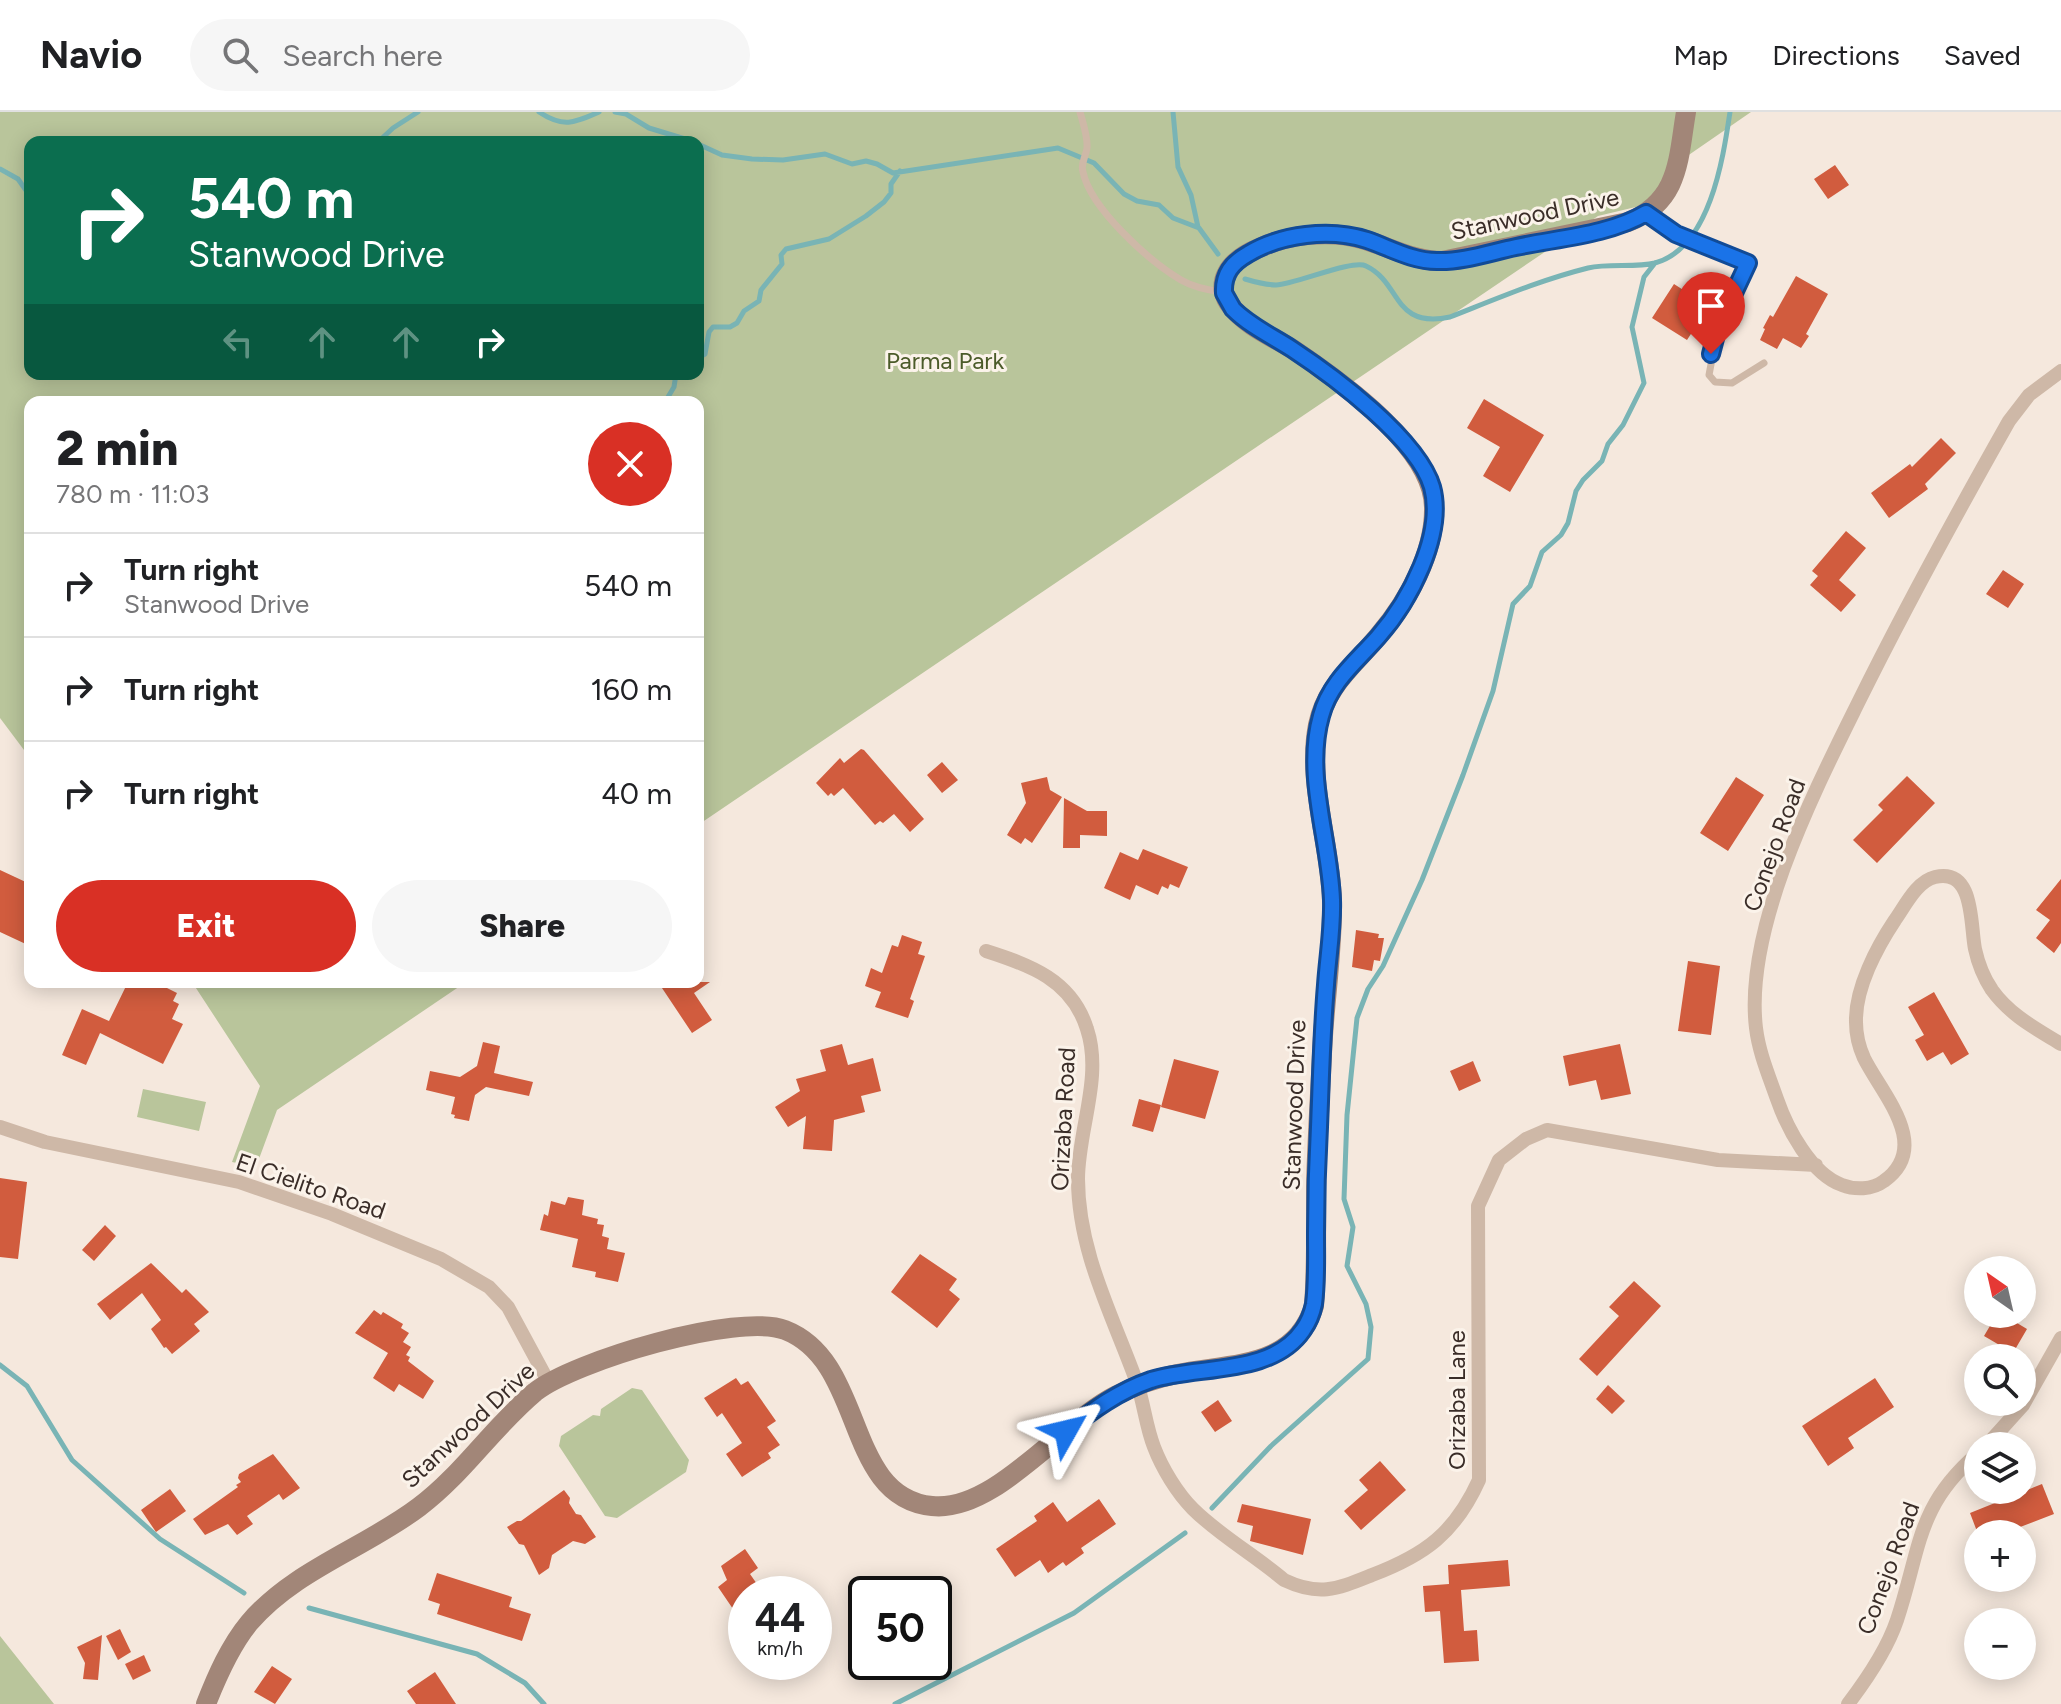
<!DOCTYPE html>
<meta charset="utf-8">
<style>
:root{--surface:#fff;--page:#f6f6f6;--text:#202124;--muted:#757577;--line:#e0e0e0;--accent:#d93025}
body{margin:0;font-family:Figtree,sans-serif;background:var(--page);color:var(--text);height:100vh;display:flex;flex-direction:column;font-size:30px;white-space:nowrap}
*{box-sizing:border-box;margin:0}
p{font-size:26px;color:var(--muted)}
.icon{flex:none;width:44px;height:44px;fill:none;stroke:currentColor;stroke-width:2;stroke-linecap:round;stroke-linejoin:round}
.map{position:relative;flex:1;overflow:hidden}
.drawer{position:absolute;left:24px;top:284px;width:680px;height:592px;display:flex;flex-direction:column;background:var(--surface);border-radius:16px;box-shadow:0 4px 20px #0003}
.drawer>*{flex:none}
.top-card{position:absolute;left:24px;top:24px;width:680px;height:244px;border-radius:16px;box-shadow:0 4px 20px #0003;background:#0b6e4f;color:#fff;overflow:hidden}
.needle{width:52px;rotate:326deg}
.buttons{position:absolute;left:1964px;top:1144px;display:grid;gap:16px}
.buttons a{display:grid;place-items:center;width:72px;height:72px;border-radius:50%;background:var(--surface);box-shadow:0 4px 20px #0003;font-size:40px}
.speed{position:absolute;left:728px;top:1464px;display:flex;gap:16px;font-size:40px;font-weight:700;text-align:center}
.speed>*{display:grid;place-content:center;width:104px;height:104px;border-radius:50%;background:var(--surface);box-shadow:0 4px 20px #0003;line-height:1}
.speed small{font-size:20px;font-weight:400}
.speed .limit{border:4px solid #111;border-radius:12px;background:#fff;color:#111}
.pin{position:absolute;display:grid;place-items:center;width:68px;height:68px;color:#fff;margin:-82px -34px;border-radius:50% 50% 50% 0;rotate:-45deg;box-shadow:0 0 8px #0007}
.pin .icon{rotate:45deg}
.me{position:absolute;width:88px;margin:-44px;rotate:53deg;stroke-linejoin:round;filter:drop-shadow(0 0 6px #0008)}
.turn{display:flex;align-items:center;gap:28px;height:168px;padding:0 32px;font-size:36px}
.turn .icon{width:104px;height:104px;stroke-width:2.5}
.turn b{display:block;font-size:56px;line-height:68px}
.lanes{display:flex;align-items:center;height:76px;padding:0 32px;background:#0003;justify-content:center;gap:40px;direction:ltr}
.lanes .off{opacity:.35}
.round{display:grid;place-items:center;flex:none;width:84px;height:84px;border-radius:42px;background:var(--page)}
.headline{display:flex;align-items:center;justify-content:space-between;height:136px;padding:0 32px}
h1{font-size:48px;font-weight:800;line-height:60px}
.cta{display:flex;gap:16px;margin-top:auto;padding:16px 32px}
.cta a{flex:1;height:92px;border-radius:48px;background:var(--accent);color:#fff;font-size:32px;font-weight:800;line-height:92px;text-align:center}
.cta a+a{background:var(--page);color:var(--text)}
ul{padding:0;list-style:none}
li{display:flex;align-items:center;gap:24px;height:104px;padding:0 32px;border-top:2px solid var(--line)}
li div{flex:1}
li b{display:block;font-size:30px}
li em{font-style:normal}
header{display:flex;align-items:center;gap:48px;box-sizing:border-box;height:112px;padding:0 40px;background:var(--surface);border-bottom:2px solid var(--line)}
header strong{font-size:38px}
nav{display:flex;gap:44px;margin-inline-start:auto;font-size:28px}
.search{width:560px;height:72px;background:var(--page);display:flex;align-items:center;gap:20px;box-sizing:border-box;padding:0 28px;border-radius:44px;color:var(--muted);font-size:30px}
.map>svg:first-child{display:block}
</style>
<header>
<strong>Navio</strong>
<div class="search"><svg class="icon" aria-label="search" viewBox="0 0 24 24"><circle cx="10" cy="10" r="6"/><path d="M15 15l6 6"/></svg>Search here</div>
<nav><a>Map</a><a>Directions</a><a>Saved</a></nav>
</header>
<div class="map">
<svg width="2061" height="1592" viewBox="0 0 2061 1592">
<rect width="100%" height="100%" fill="#f5e8dd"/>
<path fill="#b9c59b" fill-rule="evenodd" d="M0,0H1751L1667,58L1661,89L1598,104L698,713V290H30V646L0,606ZM30,30H698V262H30Z
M192,870H466L277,998L256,1055L232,1050L260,974Z
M143,977L206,990L199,1019L137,1005Z
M632,1276L642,1278L689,1348L686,1360L617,1406L605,1404L559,1334L561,1324L593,1303L600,1304L601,1297Z
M0,1524L54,1592H0Z"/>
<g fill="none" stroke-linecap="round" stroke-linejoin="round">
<path stroke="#79b4b5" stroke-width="5" d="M539,0C563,16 574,11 599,0
M615,0L626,2L649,16L695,30
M1173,0L1178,55L1191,83L1198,115
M378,30L393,16L418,0
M698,32L722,43L752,47L783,48L825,42L852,52L866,49L877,52L893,61L1058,36L1094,51L1124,82L1137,89L1159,93L1173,106L1199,116L1218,142
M0,57L18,67L30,84
M1245,167C1255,170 1265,173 1276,173C1296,172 1353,147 1366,154C1402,171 1392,217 1450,205C1496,187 1540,168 1588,156C1609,151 1635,156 1655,151C1710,136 1723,47 1730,0
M698,246L705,242L709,220L713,215H730L737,211L744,199L759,189L761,178L782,152L781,143L786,137L829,127L866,104L884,90L891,81V72L900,59
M665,290L674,275L676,262
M0,1253L27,1274L72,1348L160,1427L244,1481
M1212,1396L1271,1334L1368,1247L1371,1215L1366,1192L1347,1154L1353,1115L1344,1087L1347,1003L1357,906L1368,877L1383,854L1422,768L1463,663L1493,579L1513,492L1530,474L1542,440L1561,423L1568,411L1576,379L1583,368L1602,349L1608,332L1623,313L1644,271L1632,215L1644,165L1655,151
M309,1496L477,1542L525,1571L544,1592
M895,1592L1074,1501L1185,1421"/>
</g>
<path fill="#d15c3e" d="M1835,53L1849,73L1828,87L1814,67Z
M1796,164L1828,182L1806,222L1809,224L1801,236L1783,226L1777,237L1760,228L1765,217L1763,216L1770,203L1773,205Z
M1697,167L1718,180L1687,228L1652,206L1674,172L1688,181Z
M1484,287L1544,323L1510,380L1483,364L1500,335L1467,316Z
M1941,326L1956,341L1925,372L1928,377L1889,406L1871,381L1910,352L1912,355Z
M1846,419L1866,436L1839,468L1856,483L1841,500L1810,473L1818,464L1812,459Z
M2003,458L2024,472L2008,496L1986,482Z
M861,637L864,638L924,707L910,720L894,702L883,711L880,709L875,713L843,676L834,684L831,681L828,684L816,671L840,646L844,651Z
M942,650L958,668L942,681L927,663Z
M1907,664L1935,691L1877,751L1853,728L1883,698L1878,693Z
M1047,665L1050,678L1062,685L1032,731L1025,726L1021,732L1007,723L1026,691L1021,671Z
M1736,665L1764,683L1728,739L1700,721Z
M1064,686L1087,699H1107V724L1080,723V736H1063Z
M1143,737L1188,755L1179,776L1170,772L1168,777L1162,774L1158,783L1136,773L1130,788L1104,776L1120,740L1138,748Z
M0,758L30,772V834L0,820Z
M2061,767V831L2054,841L2036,826L2050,808L2036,798Z
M1356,818L1379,822L1378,826H1384L1380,849L1374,848L1372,859L1352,855Z
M902,823L922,830L918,842L925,844L910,887L914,889L908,906L875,895L881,880L865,874L871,856L882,861L892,833L898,835Z
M1688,849L1720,854L1711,923L1678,919Z
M128,870H155L177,881L173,889L179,892L172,907L183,912L163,952L100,921L86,953L62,943L82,897L109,909Z
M658,870H710L694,881L712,908L692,921Z
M1934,880L1969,942L1951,953L1943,940L1927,949L1915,928L1924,923L1908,895Z
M483,930L500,934L494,961L533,970L529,984L486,975L475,983L469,1009L454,1006L455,1003L451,1002L455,985L426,978L430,959L460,965L477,954Z
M842,932L848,953L873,946L881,979L861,984L865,1000L834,1008L832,1039L803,1037L806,1004L788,1015L775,995L800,979L796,967L826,959L820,938Z
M1620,932L1631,982L1601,988L1596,968L1569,974L1563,944Z
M1174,947L1219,959L1205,1007L1161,995Z
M1473,949L1481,969L1459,979L1450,959Z
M1139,987L1161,993L1153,1020L1132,1014Z
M0,1066L27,1070L18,1147L0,1145Z
M568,1085L584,1088L582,1103L598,1107L597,1112L604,1113L602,1124L609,1126L607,1137L625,1141L618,1170L595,1165L596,1160L572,1155L578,1127L540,1118L544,1102L548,1104L551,1089L565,1093Z
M105,1113L116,1124L94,1149L82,1138Z
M920,1142L957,1167L949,1178L960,1187L937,1216L891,1180Z
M151,1151L182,1181L186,1177L209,1200L194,1212L200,1219L172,1242L166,1235L164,1236L151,1217L161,1208L142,1181L110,1208L97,1192Z
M1634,1169L1661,1194L1597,1264L1579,1247L1619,1204L1609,1195Z
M374,1198L381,1203L383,1200L403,1212L401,1216L409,1221L403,1230L411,1235L406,1243L410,1245L408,1249L434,1269L423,1287L399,1272L394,1280L373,1266L388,1241L355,1221Z
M1997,1202H2002L2027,1217L2013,1241L1984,1224Z
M736,1266L741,1273L748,1269L776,1309L767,1315L780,1333L768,1341L771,1346L742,1365L726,1342L742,1331L722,1301L717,1305L704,1286Z
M1875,1266L1894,1295L1848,1326L1854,1336L1828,1354L1802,1314Z
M1608,1273L1625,1289L1612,1302L1596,1287Z
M1218,1288L1232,1309L1215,1320L1201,1300Z
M273,1342L300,1376L283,1388L279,1382L247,1404L253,1412L237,1423L228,1412L205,1423L193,1407L238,1375L236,1373L241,1370L238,1366L239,1362Z
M1380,1349L1406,1378L1361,1418L1344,1399L1368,1378L1359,1368Z
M2042,1372L2054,1402L2002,1422H1978L1970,1401Z
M170,1377L186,1399L156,1420L141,1398Z
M564,1378L570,1386L569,1391L576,1402L581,1403L596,1425L585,1432L573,1429L552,1443L549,1456L539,1463L524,1433L519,1432L507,1415L517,1409H521Z
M1099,1387L1116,1412L1081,1436L1084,1441L1066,1454L1063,1450L1048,1461L1040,1448L1015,1465L996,1437L1037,1409L1034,1404L1053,1390L1067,1410Z
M1242,1392L1311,1407L1303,1443L1250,1429L1253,1414L1237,1410Z
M745,1437L758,1456L750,1462L764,1482H746V1516L718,1475L727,1468L721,1454Z
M1508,1448L1510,1474L1461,1478L1464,1519L1477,1518L1479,1549L1444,1551L1440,1499L1425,1500L1423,1474L1449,1472L1448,1453Z
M437,1461L512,1485L509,1495L531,1502L522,1529L437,1502L440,1492L428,1488Z
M120,1517L131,1540L118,1548L106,1524Z
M102,1523L98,1568L83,1567L85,1551L77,1535Z
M144,1543L151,1559L133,1568L125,1552Z
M272,1554L292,1567L275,1592L254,1580Z
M435,1560L456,1592H416L407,1579Z"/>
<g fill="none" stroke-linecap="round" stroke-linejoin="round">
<path stroke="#ceb8a7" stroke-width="7" d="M1080,0C1083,11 1088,25 1087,36C1086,45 1080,51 1083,60C1091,97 1149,149 1181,168C1193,175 1207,178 1222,180
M1648,102L1676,122L1748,151L1718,215L1709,263L1715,270L1732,271L1764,251"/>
<path stroke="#ceb8a7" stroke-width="14" d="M2061,259L2029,283L2009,309C1957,401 1906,494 1859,589C1815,678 1744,816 1756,916C1759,941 1769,964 1777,987C1787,1016 1811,1062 1842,1073C1855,1078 1872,1078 1884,1069C1933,1034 1881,981 1864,946C1859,935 1856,922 1856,910C1855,876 1877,835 1895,808C1905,794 1917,769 1935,765C1975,756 1970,812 1975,837C1978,851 1984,866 1992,878C2010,903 2035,916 2061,932
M986,839C1030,853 1072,868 1087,917C1103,965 1078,1018 1078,1067C1078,1140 1113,1204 1137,1271C1144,1292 1146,1315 1154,1335C1162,1356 1177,1381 1193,1397C1219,1423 1256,1444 1284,1468C1320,1485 1337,1477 1372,1463C1425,1443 1455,1421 1479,1368L1478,1094L1499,1048L1526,1027L1547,1018L1718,1048L1816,1053
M0,1015L45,1030L239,1070L332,1102L441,1147L489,1175L508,1195L549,1271
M1986,1334L2023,1293L2061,1226
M1848,1592C1867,1567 1887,1538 1897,1508C1921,1436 1916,1394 1978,1341"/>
<path stroke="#a28678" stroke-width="20" d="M206,1592C217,1564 230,1534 249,1511C294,1458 365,1436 419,1395C463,1362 493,1315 535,1280C574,1249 738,1200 785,1218C867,1250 843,1385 932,1394C995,1401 1062,1310 1117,1283C1136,1273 1157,1266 1177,1262C1230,1251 1295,1257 1314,1194C1317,1154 1316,1115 1316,1075C1317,1030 1320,986 1322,942C1324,891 1333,838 1332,788C1330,731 1307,670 1318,613C1326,573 1356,552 1380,522C1408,489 1435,440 1434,395C1433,335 1340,269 1294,238C1273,225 1246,214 1231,194C1223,185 1221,172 1227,161C1233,149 1247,141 1259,136C1290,122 1329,118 1362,127C1390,135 1413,149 1442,149L1628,110C1680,89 1678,47 1686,0"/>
</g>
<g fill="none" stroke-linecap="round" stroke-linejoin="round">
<defs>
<path id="route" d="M1066,1319C1093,1298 1119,1279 1151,1268C1198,1253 1272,1264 1303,1218C1308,1211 1312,1202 1314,1192C1317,1169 1316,1145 1316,1121C1316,1086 1317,1050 1319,1015C1321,967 1322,920 1326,873C1328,844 1333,816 1332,788C1330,728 1304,663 1321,604C1330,570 1356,550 1378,525C1409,490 1445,422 1432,375C1418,327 1333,264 1292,237C1272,224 1250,214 1233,197L1224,181C1223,162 1232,151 1248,142C1281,122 1330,116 1367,128C1390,136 1412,149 1437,149C1463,150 1491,140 1516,135C1558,126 1609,123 1646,101L1676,122L1748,151L1718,215L1711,242"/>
</defs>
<use href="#route" stroke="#114b97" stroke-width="20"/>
<use href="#route" stroke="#1a73e8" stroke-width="14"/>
</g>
<g text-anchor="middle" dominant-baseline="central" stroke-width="6" stroke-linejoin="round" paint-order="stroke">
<g font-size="24" fill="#3a2d28" stroke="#fbf3ea">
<text transform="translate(1535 102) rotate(-12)">Stanwood Drive</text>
<text transform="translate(1774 733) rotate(-70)">Conejo Road</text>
<text transform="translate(1294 993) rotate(-88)">Stanwood Drive</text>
<text transform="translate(1063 1007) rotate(-87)">Orizaba Road</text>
<text transform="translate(311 1074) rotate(19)">El Cielito Road</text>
<text transform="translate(1456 1288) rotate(-90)">Orizaba Lane</text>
<text transform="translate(468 1313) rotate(-43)">Stanwood Drive</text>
<text transform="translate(1888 1456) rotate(-70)">Conejo Road</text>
</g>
<g font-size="24" fill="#4b5b29" stroke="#fbf3ea">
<text x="945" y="248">Parma Park</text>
</g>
</g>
</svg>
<div class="buttons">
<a><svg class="needle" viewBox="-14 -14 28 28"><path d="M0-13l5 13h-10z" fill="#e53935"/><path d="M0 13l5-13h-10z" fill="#757577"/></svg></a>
<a><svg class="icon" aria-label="search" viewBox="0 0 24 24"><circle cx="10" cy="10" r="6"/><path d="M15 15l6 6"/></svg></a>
<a><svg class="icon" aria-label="layers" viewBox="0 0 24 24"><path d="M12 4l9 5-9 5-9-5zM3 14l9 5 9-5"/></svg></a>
<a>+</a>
<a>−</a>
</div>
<div class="speed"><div>44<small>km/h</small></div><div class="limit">50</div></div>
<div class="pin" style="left:1711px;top:242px;background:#d93025"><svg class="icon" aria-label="arrive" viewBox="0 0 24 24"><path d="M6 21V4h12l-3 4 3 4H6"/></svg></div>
<svg class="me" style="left:1066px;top:1319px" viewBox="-20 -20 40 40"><path d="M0-17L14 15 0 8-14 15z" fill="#1a73e8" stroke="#fff" stroke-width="4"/></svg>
<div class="top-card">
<div class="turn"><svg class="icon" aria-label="right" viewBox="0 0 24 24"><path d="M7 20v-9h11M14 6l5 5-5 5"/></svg><div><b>540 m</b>Stanwood Drive</div></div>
<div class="lanes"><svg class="icon off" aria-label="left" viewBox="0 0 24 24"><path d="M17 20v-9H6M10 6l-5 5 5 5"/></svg><svg class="icon off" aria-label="ahead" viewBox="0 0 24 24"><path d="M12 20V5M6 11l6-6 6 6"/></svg><svg class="icon off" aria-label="ahead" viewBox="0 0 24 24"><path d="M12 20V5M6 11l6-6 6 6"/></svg><svg class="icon" aria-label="right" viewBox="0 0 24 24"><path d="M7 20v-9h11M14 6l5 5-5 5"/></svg></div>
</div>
<section class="drawer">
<div class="headline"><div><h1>2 min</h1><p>780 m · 11:03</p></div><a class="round" style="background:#d93025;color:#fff"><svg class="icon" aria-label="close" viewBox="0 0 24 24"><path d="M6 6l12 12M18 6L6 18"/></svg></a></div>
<ul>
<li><svg class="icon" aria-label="right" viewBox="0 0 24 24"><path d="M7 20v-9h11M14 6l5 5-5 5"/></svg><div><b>Turn right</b><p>Stanwood Drive</p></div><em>540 m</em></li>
<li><svg class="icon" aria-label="right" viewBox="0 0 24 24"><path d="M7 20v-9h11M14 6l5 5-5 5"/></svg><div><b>Turn right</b></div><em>160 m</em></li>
<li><svg class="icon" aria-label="right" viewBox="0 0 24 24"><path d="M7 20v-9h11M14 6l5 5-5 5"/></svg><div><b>Turn right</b></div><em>40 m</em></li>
</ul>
<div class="cta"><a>Exit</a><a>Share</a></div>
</section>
</div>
